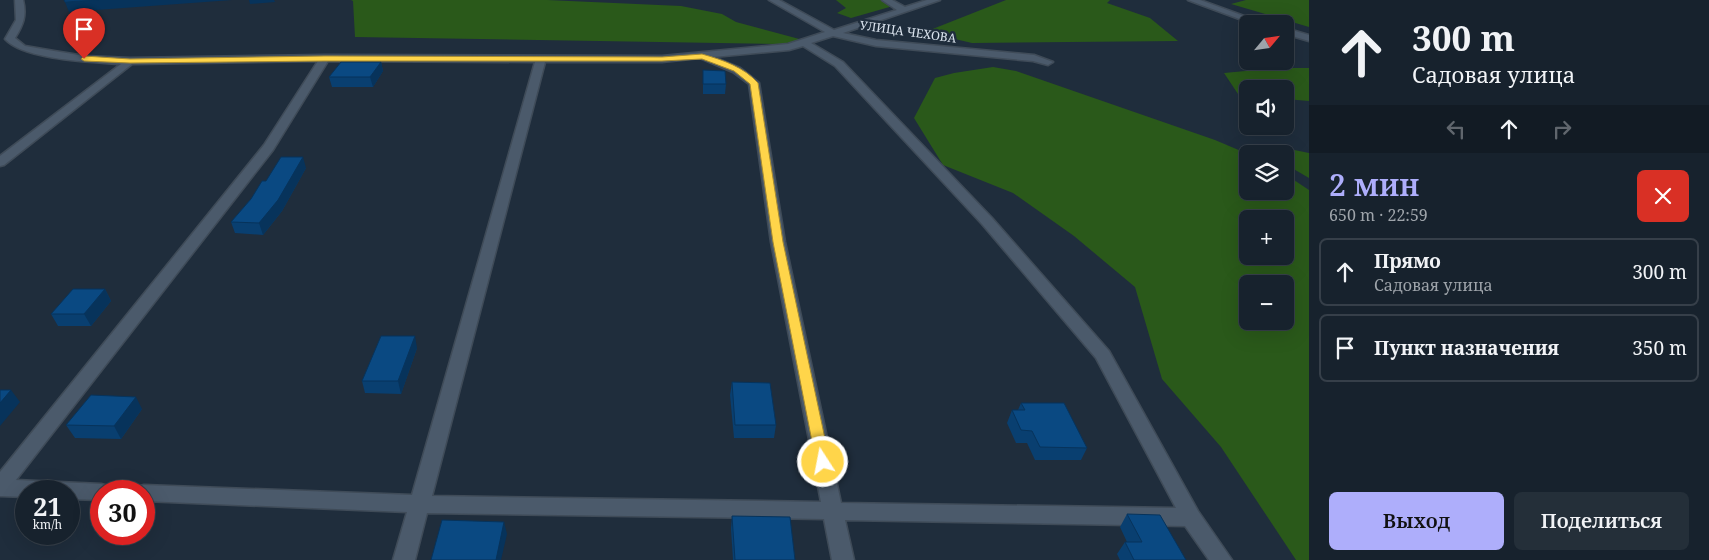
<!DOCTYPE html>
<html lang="ru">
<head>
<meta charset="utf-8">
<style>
  body { margin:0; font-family:"Noto Serif",serif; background:#242f39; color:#f1f3f6; height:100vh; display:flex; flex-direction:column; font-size:19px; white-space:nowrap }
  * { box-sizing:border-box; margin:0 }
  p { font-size:16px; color:#9ea4aa }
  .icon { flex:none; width:28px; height:28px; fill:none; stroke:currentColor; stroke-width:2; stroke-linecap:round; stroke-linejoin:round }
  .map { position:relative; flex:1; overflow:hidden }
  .sheet { display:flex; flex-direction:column; background:#17222d; width:400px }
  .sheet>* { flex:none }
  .banner { background:#17222d; color:#f1f3f6; overflow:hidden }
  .needle { width:32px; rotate:61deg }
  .tools { position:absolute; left:1239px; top:15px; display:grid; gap:10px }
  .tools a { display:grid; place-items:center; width:55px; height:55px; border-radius:8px; background:#17222d; box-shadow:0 5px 20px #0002,0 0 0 1px #363f49; font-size:25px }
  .speed { position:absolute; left:15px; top:480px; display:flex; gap:10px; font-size:25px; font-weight:700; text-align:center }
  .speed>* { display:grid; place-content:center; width:65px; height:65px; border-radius:50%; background:#17222d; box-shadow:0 5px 20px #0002,0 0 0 1px #363f49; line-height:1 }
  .speed small { font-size:12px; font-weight:400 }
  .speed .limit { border:8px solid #d22; background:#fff; color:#111 }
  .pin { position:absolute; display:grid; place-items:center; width:42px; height:42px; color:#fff; margin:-51px -21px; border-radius:50% 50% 50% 0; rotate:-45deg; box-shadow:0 0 5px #0007 }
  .pin .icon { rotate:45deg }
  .me { position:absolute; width:55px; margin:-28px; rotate:349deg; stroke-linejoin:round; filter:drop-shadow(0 0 4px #0008) }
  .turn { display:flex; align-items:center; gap:18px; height:105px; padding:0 20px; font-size:22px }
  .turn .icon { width:65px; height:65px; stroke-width:2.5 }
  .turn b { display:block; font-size:35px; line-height:42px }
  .lanes { display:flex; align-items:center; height:48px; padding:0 20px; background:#0003; justify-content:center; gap:25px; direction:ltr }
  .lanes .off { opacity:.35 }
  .round { display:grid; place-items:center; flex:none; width:52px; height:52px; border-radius:8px; background:#242f39 }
  .summary { display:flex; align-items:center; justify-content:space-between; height:85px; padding:0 20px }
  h1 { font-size:30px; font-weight:600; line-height:38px; color:#aeaefb }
  .cta { display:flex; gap:10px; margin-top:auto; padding:10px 20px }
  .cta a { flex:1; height:58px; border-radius:8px; background:#aeaefb; color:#111; font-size:20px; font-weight:600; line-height:58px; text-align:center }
  .cta a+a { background:#242f39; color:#f1f3f6 }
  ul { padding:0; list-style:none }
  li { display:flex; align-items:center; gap:15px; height:68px; margin:0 10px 8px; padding:0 10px; border:2px solid #363f49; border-radius:8px }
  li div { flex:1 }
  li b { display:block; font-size:19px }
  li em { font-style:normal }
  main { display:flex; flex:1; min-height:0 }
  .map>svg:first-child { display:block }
  .green { fill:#2a591a; fill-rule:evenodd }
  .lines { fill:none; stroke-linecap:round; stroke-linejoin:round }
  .street-casing { stroke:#3f4b58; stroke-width:3 }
  .street { fill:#4b5a6b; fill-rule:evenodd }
  .wall { fill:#093f70 }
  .shaded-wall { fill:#07335b }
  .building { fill:#0a4982; stroke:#07335b }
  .route { fill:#ffd54a; stroke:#a68a30 }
  .labels { text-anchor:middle; stroke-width:5; stroke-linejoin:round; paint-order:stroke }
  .far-street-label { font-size:12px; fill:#dbe4ee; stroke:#1f2d3c }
</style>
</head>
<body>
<main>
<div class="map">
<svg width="1309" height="560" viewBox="0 0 1309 560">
  <rect width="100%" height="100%" fill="#1f2d3c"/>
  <!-- green -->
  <g class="green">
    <polygon points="351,0 547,0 681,6 722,14 736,22 803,40 781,44 355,37 353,1"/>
    <polygon points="836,0 882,0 893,6 851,18 837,13 846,8"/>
    <polygon points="1006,0 1110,0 1107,3 1150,18 1178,41 972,43 925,32"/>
    <polygon points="1246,0 1309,0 1309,27 1231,4"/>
    <path d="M993,67L1016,71L1215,140L1248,154V191H1285V174L1309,190V560H1296L1221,447L1162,379L1135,287L1074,236L1013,193L943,165L914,118L935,78L954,73ZM1248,219H1285V256H1248ZM1248,284H1285V321H1248Z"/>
    <polygon points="1278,68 1309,68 1309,101 1285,99 1285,89 1248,89 1247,97 1240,97 1224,73"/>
    <polygon points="1265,144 1309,153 1309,178 1285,164 1285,154 1269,154"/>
  </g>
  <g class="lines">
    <defs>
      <g id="street">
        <path d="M15,0H23C27,16 23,25 15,38L25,46L54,51L85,56L130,58L325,55L662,56L788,44L825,32L769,0H779L834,30L897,10L882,0H892L905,7L927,0H940L843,33L876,40L1034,55L1053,62L1048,65L1033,61L876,46L833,36L811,43L843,62L992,218L1109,351L1198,511L1232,560H1209L1185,526L845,520L854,560H832L824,519L427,513L415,560H393L407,512L144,501V491H135L137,487L144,485L412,495L535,62L328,61L273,150L16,480L101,484L108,486L111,491H101V500L69,499V491H26V497L0,496V472L264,145L318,61L132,64L4,165L0,166V156L121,64C92,62 24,60 5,39L16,20ZM803,46L835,66L982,224L1096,358L1176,508L841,503L785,242L759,83L740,68L713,57L789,50ZM700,58L733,72L749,84L771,242L821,502L432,496L545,62H662Z"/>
        <polygon points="1188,0 1200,0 1266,24 1253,24"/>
        <polygon points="1285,28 1309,35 1309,41 1285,34"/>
      </g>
    </defs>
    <!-- street casing -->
    <use href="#street" class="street-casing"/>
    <!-- street -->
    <use href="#street" class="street"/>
  </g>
  <!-- wall -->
  <g class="wall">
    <polygon points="381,62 383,71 373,87 332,87 329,77"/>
    <polygon points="703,70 726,84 725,94 703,94"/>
    <polygon points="306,168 282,211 263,235 235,233 231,222 266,181"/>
    <polygon points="105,289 111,301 91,326 58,326 51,314"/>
    <polygon points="417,348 401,394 365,393 362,381"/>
    <polygon points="732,382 776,425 774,438 734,438 730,395"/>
    <polygon points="1021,403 1087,448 1081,460 1035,460 1027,443 1016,443 1007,423 1012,410 1018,410"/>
    <polygon points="142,409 121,439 75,438 66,425"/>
    <polygon points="1127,514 1186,560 1120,560 1117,554 1125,542 1127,542 1120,527"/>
    <polygon points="732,516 795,560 733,560 731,529"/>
  </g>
  <!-- shaded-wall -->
  <g class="shaded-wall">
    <polygon points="99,0 232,0 69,12 65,2"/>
    <polygon points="249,0 274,0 275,2 250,4"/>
    <polygon points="381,62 383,71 373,87 370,77"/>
    <polygon points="303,157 306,168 282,211 263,235 259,223"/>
    <polygon points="105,289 111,301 91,326 84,314"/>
    <polygon points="415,336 417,348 401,394 398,381"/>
    <polygon points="11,390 20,402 0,426 0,403"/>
    <polygon points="136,397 142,409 121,439 114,426"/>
    <polygon points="504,522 507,534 501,560 496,560"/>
  </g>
  <!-- building -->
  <g class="building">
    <polygon points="64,0 99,0 65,2"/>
    <polygon points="341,62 381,62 370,77 329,77"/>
    <polygon points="703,70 725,71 726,84 703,84"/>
    <polygon points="281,157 303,157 278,200 259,223 231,222 251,199 262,181 266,181"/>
    <polygon points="73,289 105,289 84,314 51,314"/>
    <polygon points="381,336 415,336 398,381 362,381"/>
    <polygon points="732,382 770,383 776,425 735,425"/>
    <polygon points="0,390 11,390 0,403"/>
    <polygon points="91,395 136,397 114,426 66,425"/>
    <polygon points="1021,403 1064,403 1087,448 1040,447 1032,431 1021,430 1012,410 1025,410"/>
    <polygon points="1127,514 1160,515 1186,560 1134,560 1125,542 1142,542"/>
    <polygon points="732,516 790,517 795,560 735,560"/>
    <polygon points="442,520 504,522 496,560 431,560"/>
  </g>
  <!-- route -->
  <path class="route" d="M702,54C723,60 744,67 758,83L783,242L830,462L828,466L823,468L818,466L816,462L773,242L750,84L734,71L702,59L662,61H325L130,63L84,61L81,59L84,56L130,59L325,56L662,57Z"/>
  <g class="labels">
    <!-- far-street labels -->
    <g class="far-street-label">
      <text transform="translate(908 32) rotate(8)" y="4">УЛИЦА ЧЕХОВА</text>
    </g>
  </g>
</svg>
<div class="tools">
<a><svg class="needle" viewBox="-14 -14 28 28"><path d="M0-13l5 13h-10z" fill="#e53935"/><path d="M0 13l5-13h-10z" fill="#9ea4aa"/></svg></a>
<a><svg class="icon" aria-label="sound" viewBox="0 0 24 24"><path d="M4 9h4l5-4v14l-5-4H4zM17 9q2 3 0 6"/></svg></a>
<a><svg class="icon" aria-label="layers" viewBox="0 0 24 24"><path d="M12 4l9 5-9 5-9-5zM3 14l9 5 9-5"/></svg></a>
<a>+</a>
<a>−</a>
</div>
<div class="speed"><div>21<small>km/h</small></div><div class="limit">30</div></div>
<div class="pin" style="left:84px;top:59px;background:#d93025"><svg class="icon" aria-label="arrive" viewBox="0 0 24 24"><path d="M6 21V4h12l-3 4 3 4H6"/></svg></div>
<svg class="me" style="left:823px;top:462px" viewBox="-20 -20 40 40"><circle r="17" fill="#ffd54a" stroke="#fff" stroke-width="3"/><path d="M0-11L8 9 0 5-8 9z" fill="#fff"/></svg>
</div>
<section class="sheet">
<div class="banner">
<div class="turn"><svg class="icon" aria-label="ahead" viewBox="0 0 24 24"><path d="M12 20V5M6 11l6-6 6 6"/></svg><div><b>300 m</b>Садовая улица</div></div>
<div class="lanes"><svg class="icon off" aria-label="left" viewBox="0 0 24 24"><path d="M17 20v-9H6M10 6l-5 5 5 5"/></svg><svg class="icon" aria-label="ahead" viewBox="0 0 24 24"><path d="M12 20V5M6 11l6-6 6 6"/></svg><svg class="icon off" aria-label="right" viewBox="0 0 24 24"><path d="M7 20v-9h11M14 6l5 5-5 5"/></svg></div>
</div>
<div class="summary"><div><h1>2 мин</h1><p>650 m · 22:59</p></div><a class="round" style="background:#d93025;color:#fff"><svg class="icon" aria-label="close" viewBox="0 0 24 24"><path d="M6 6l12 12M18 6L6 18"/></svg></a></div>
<ul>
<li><svg class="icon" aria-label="ahead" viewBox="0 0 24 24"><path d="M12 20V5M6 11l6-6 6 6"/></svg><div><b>Прямо</b><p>Садовая улица</p></div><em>300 m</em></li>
<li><svg class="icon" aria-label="arrive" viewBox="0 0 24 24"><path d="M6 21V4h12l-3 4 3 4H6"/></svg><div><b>Пункт назначения</b></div><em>350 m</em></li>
</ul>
<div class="cta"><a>Выход</a><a>Поделиться</a></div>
</section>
</main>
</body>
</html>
